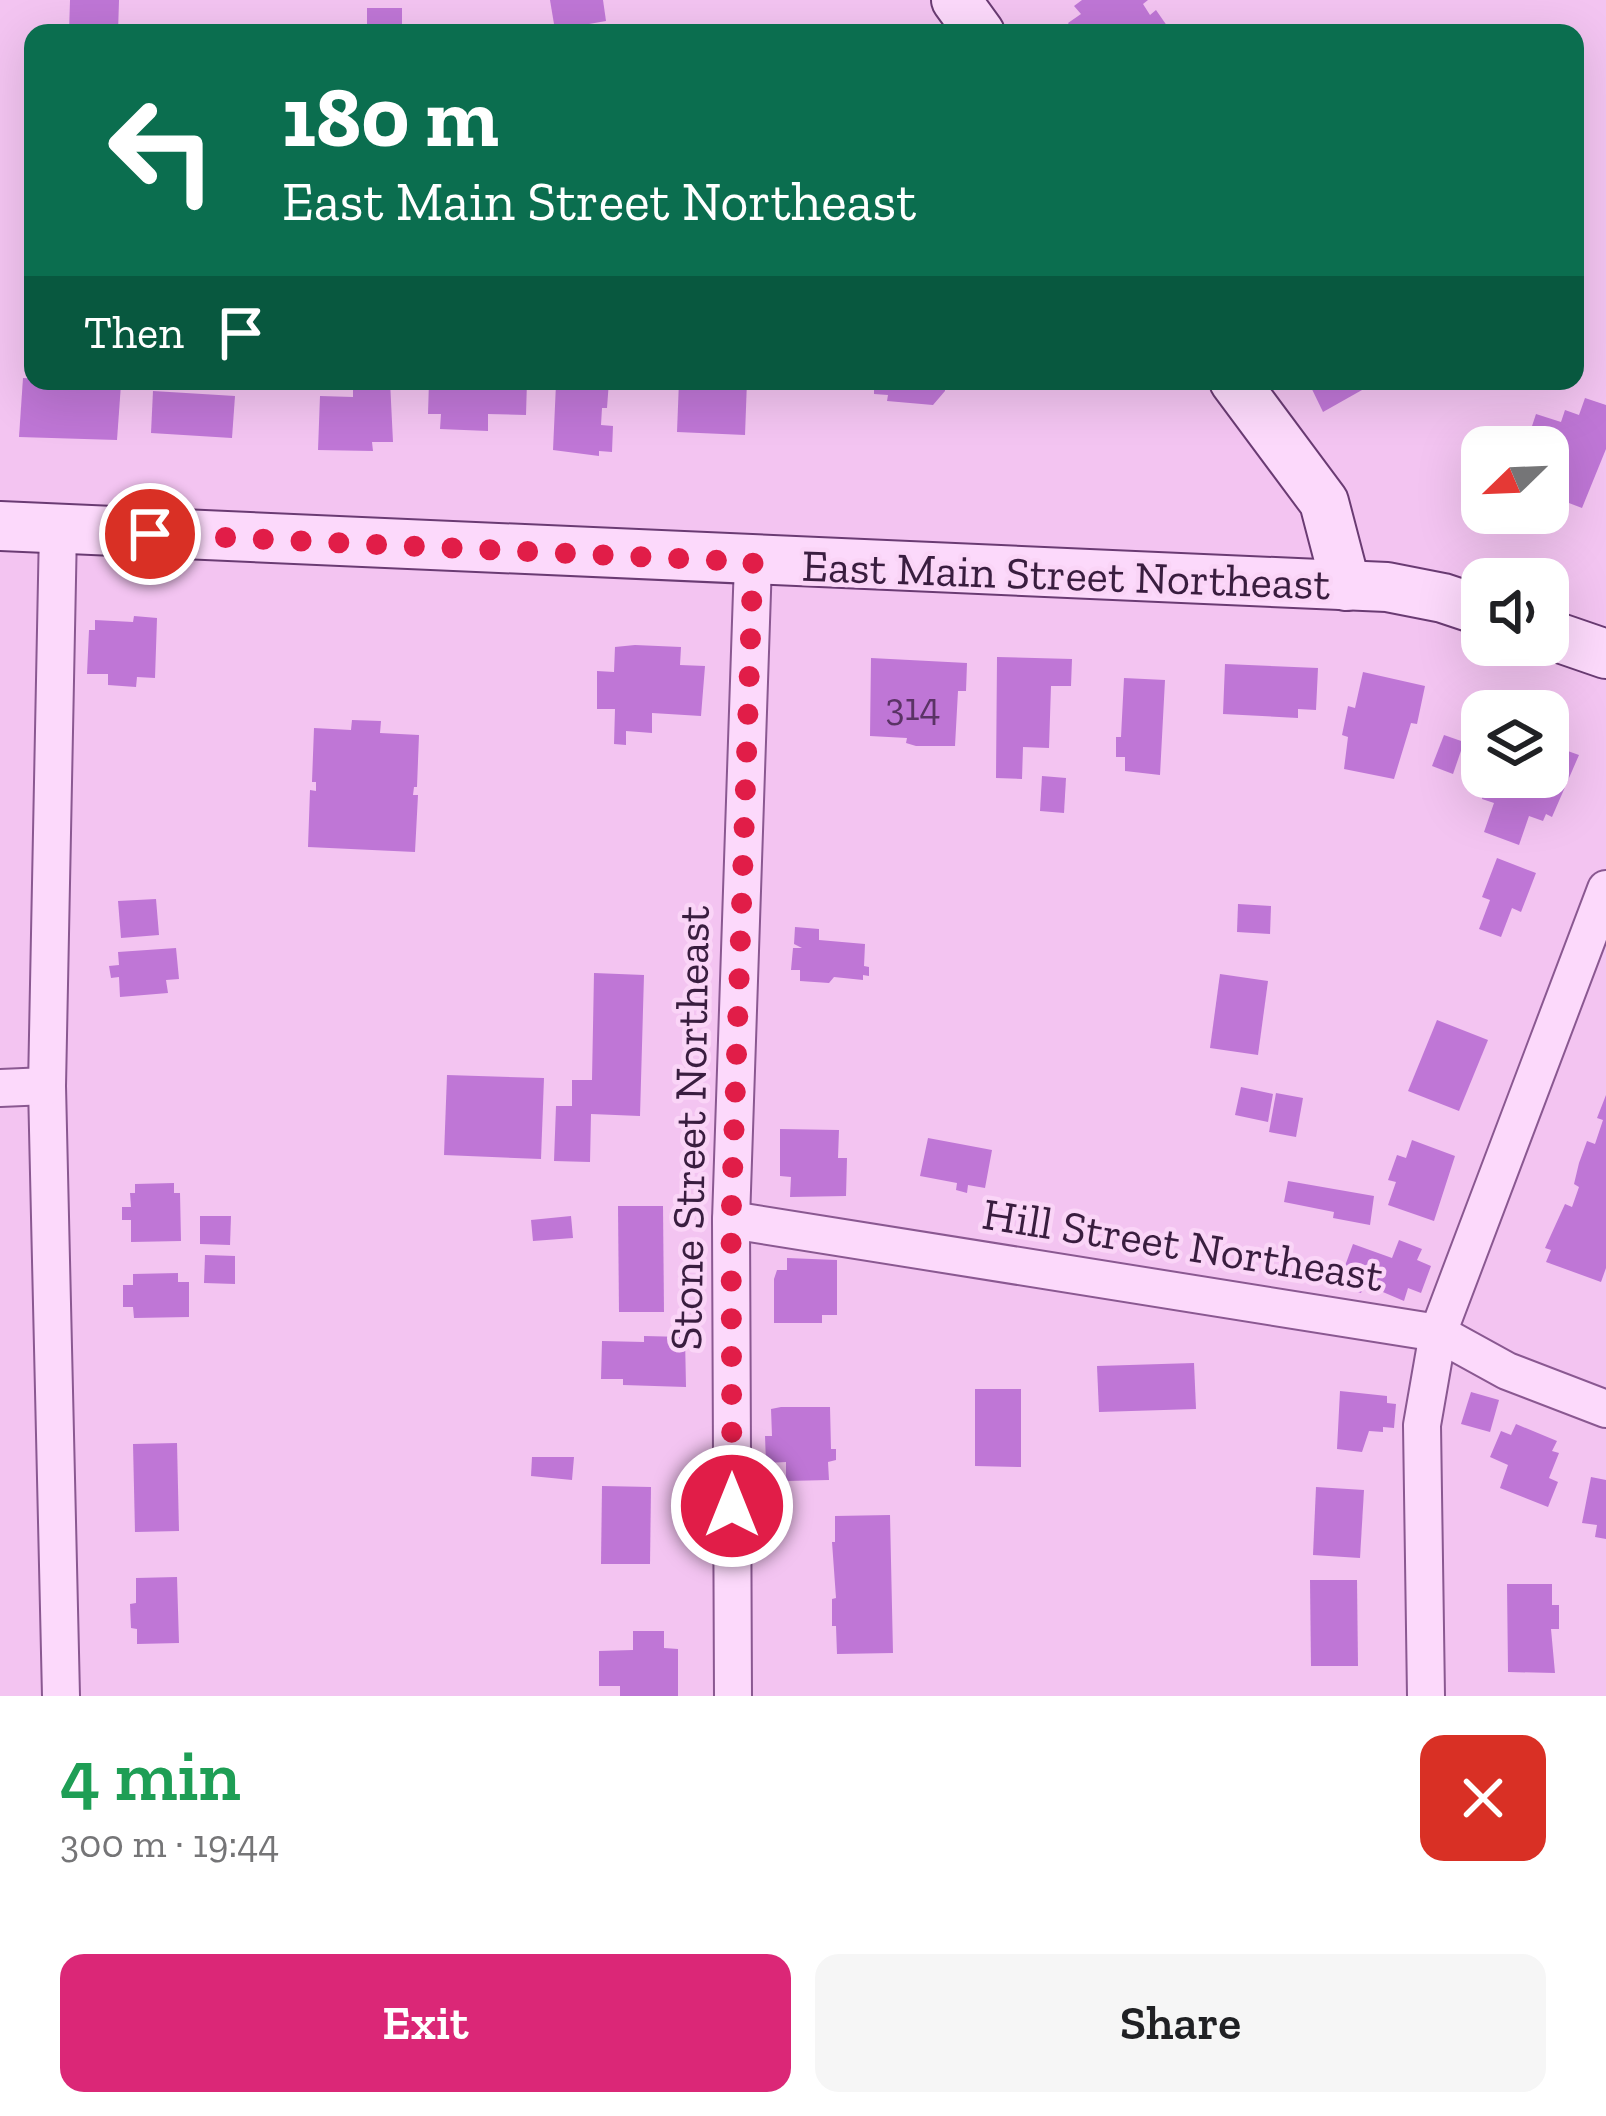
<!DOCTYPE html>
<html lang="en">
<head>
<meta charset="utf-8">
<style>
  body { margin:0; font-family:"Zilla Slab",serif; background:#f6f6f6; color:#202124; height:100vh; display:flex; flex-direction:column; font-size:45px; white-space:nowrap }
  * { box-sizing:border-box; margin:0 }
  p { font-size:39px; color:#757577 }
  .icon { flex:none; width:66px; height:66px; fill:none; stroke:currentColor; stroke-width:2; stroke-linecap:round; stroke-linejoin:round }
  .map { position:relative; height:1696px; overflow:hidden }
  .sheet { display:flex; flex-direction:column; background:#fff; flex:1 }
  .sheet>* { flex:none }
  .hud { position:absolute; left:24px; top:24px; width:1560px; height:366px; border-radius:24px; box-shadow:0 12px 48px #0002; background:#0b6e4f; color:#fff; overflow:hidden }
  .needle { width:78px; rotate:247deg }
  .controls { position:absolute; left:1461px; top:426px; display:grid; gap:24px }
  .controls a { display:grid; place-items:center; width:108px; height:108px; border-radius:24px; background:#fff; box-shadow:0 12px 48px #0002; font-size:60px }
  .pin { position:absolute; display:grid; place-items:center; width:102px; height:102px; color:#fff; margin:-51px; border:6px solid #fff; border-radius:50%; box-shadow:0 3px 12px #0007 }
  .me { position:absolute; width:132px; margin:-66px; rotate:0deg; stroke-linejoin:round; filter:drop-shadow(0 0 9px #0008) }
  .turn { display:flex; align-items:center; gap:42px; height:252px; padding:0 60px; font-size:54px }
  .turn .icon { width:156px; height:156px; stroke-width:2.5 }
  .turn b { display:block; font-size:84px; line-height:102px }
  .then { display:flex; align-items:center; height:114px; padding:0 60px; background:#0003; gap:24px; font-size:45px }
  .round { display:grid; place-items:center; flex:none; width:126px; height:126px; border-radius:24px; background:#f6f6f6 }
  .overview { display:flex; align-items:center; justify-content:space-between; height:204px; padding:0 60px }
  h1 { font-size:72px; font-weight:600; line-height:90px; color:#1e9e55 }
  .cta { display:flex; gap:24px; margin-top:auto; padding:24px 60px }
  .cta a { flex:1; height:138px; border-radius:24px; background:#db2777; color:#fff; font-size:48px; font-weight:600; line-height:138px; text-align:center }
  .cta a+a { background:#f6f6f6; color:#202124 }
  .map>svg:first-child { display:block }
  .building { fill:#bf76d6 }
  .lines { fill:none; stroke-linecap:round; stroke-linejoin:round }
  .street-casing { stroke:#8a5891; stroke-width:40 }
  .secondary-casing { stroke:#6a3b73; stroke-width:52 }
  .street { stroke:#fcd9fb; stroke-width:36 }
  .secondary { stroke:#fcd9fb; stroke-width:48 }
  .route { stroke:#e11d48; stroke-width:21; stroke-dasharray:0 37.8 }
  .labels { text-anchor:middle; stroke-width:9; stroke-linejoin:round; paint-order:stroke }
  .number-label { font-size:39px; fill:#5a3365 }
  .street-label { font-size:45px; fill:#391d3f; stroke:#fad5f7 }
</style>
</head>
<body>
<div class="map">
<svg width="1606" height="1696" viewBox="0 0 1606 1696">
  <rect width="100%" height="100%" fill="#f3c4f1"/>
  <!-- building -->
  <g class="building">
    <polygon points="70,0 119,0 118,33 69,33"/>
    <polygon points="550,0 603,0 606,21 555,30"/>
    <polygon points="1082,0 1148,0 1143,4 1150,15 1156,10 1172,33 1075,33 1068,23 1081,14 1074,6"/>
    <rect x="367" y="8" width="35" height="25"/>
    <polygon points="23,378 121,384 117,440 19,437"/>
    <polygon points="353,381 390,381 393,442 372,442 373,451 318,450 320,396 353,397"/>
    <polygon points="429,381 527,381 526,415 488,414 488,431 440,429 441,414 428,414"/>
    <polygon points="574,381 609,381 607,408 602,408 601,425 613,426 612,452 599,451 599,456 553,450 556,384 573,385"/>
    <polygon points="679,381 747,381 745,435 677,432"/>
    <polygon points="874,381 945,381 945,391 933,405 887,401 888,395 874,394"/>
    <polygon points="1308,381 1378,381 1323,412"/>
    <polygon points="153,391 235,396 232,438 151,433"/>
    <polygon points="1585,398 1606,405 1606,449 1582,508 1548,495 1548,447 1525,447 1536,414 1561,422 1565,410 1579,415"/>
    <polygon points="134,616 157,618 155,678 137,677 136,687 108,685 108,674 87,674 89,630 95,630 95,620 133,622"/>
    <polygon points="635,645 681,647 680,665 705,666 701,716 652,713 652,733 626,731 626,745 614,744 615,709 597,709 597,671 614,672 615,647"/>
    <polygon points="997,657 1072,659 1071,686 1051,686 1049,748 1023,747 1022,779 996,778"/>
    <polygon points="871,658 967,663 966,691 958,691 955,746 916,746 906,743 907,738 870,736"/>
    <polygon points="1225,664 1318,668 1316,710 1298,709 1298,718 1223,714"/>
    <polygon points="1363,672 1425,686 1417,724 1411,723 1394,779 1344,769 1348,737 1342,735 1348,706 1355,708"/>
    <polygon points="1124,678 1165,680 1160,775 1125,771 1125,757 1116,757 1116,737 1121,737"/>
    <polygon points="352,720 381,721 380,733 419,735 417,787 414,787 413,795 418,795 415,852 308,847 310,790 316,791 316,782 312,782 314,728 351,730"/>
    <polygon points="1444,735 1464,742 1453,774 1432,766"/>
    <polygon points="1548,744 1579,755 1552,817 1546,814 1543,821 1529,816 1519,845 1484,832 1494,803 1482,799 1484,777 1548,777"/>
    <polygon points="1042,776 1066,778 1064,813 1040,811"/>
    <polygon points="1497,858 1536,873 1521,912 1512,908 1501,937 1479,929 1490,900 1482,897"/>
    <polygon points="156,899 159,935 121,938 118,901"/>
    <polygon points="1238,904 1271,906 1270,934 1237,932"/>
    <polygon points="795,927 819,929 819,940 865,944 864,966 869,967 869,976 863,975 863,980 834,977 829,983 800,981 800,970 791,970 793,948 802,948 794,944"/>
    <polygon points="176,948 179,979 166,980 168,993 120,997 119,977 111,978 109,966 119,965 118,952"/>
    <polygon points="594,973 644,975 640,1116 591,1114 590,1162 554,1161 556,1106 572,1106 572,1080 592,1080"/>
    <polygon points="1220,974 1268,981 1258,1055 1210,1048"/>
    <polygon points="1437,1020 1488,1040 1459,1111 1408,1091"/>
    <polygon points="447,1075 544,1078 541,1159 444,1155"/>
    <polygon points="1241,1087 1273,1094 1268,1122 1235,1115"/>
    <polygon points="1276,1093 1303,1098 1296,1137 1269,1132"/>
    <polygon points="1606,1095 1606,1268 1601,1282 1546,1262 1551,1250 1545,1248 1565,1204 1572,1207 1579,1187 1574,1184 1579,1163 1587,1141 1595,1144 1603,1120 1597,1118"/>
    <polygon points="780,1129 839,1130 838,1158 847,1158 846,1196 790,1197 791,1177 780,1176"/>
    <polygon points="928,1138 992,1150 985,1188 968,1185 967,1193 956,1190 957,1183 920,1176"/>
    <polygon points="1412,1140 1455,1156 1434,1221 1388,1205 1396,1182 1388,1180 1397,1155 1406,1158"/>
    <polygon points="1288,1181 1374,1196 1370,1225 1333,1218 1334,1212 1284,1202"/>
    <polygon points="174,1183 174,1193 180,1193 181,1241 131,1242 131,1220 122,1220 122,1207 131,1207 130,1193 135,1193 135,1184"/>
    <polygon points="618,1206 663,1206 664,1312 619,1312"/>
    <polygon points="200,1216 231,1216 230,1245 200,1244"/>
    <polygon points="571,1216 573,1238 533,1241 531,1220"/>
    <polygon points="1399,1240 1422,1249 1417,1260 1431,1266 1421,1293 1408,1288 1404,1301 1364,1284 1361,1293 1338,1285 1353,1244 1392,1258"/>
    <polygon points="205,1255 235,1256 235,1284 204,1283"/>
    <polygon points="787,1258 837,1260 837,1315 822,1315 822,1323 774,1323 774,1279 777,1270 787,1270"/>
    <polygon points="178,1273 178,1282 189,1282 189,1317 134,1318 133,1307 123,1307 123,1285 133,1285 133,1274"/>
    <polygon points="644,1336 685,1337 686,1387 623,1385 623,1379 601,1379 602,1341 644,1342"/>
    <polygon points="1194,1363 1196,1409 1099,1412 1097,1366"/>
    <polygon points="975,1389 1021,1389 1021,1467 975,1466"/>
    <polygon points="1340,1391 1387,1396 1387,1403 1396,1404 1394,1428 1383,1427 1383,1432 1369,1431 1362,1452 1337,1449"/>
    <polygon points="1471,1392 1499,1400 1490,1432 1461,1424"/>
    <polygon points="781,1407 830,1407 831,1449 836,1449 836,1460 828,1462 829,1480 786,1481 786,1462 766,1463 765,1436 772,1436 771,1409"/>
    <polygon points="1516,1424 1557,1441 1552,1451 1559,1453 1549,1478 1558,1482 1548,1507 1500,1488 1508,1465 1490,1457 1501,1431 1511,1435"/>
    <polygon points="177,1443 179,1531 135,1532 133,1444"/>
    <polygon points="532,1457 574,1457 572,1480 531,1476"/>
    <polygon points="1591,1477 1606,1480 1606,1539 1595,1537 1597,1525 1582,1523"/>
    <polygon points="602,1486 651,1487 650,1564 601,1564"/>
    <polygon points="1316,1487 1364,1490 1360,1558 1313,1555"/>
    <polygon points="890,1515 893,1653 837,1654 836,1626 832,1626 832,1599 836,1598 832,1542 835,1542 835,1516"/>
    <polygon points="177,1577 179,1643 137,1644 137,1629 131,1628 130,1604 136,1603 136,1578"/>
    <polygon points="1310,1580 1357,1580 1358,1666 1311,1666"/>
    <polygon points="1507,1584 1552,1584 1552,1605 1559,1605 1559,1629 1551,1629 1555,1673 1508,1672"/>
    <polygon points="633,1631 664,1631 664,1648 678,1649 678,1696 620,1696 620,1686 599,1686 599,1651 633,1650"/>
  </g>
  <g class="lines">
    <defs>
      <g id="street">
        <polyline points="58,529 47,1086 61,1696"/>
        <polyline points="0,1088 47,1086"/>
        <polyline points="731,1220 1438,1333 1507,1371 1606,1409"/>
        <polyline points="733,1696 731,1220 753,562"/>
        <polyline points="1426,1696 1422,1425 1438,1333 1606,889"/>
      </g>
      <g id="secondary">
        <polyline points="956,0 980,33"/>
        <polyline points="1234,381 1324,502 1346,586"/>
        <polyline points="0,526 1387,587 1443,598 1482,611"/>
        <polyline points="1548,634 1606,654"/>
      </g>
    </defs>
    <!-- street casing -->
    <use href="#street" class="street-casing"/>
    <!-- secondary casing -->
    <use href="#secondary" class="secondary-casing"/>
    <!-- street -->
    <use href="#street" class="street"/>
    <!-- secondary -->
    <use href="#secondary" class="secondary"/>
  </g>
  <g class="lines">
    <!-- route -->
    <polyline class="route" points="150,534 753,562 731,1220 732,1506"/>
  </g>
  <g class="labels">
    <!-- number labels -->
    <g class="number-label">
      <text x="913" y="720">314</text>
    </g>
    <!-- street labels -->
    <g class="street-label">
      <text transform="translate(1066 574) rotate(2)" y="16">East Main Street Northeast</text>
      <text transform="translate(689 1128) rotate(-89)" y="16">Stone Street Northeast</text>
      <text transform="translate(1183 1244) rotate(9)" y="16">Hill Street Northeast</text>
    </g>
  </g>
</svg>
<div class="controls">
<a><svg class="needle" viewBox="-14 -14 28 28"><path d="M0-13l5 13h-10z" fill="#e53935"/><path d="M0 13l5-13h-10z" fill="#757577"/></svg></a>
<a><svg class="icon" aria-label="sound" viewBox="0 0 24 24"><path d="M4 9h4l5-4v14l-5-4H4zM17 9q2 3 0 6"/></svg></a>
<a><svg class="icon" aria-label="layers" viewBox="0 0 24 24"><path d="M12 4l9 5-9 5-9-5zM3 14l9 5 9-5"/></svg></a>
</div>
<div class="pin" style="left:150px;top:534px;background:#d93025"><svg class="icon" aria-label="arrive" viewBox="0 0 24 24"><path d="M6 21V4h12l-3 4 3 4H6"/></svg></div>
<svg class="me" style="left:732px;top:1506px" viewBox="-20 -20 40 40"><circle r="17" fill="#e11d48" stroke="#fff" stroke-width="3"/><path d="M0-11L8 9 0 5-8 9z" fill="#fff"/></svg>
<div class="hud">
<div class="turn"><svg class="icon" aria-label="left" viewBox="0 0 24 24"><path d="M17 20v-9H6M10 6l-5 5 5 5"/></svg><div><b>180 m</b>East Main Street Northeast</div></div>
<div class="then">Then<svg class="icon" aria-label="arrive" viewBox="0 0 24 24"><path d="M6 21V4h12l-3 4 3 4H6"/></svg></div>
</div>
</div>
<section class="sheet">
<div class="overview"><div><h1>4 min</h1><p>300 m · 19:44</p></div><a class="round" style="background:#d93025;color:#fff"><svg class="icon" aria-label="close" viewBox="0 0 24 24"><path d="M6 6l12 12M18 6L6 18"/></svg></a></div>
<div class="cta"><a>Exit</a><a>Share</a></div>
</section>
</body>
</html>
